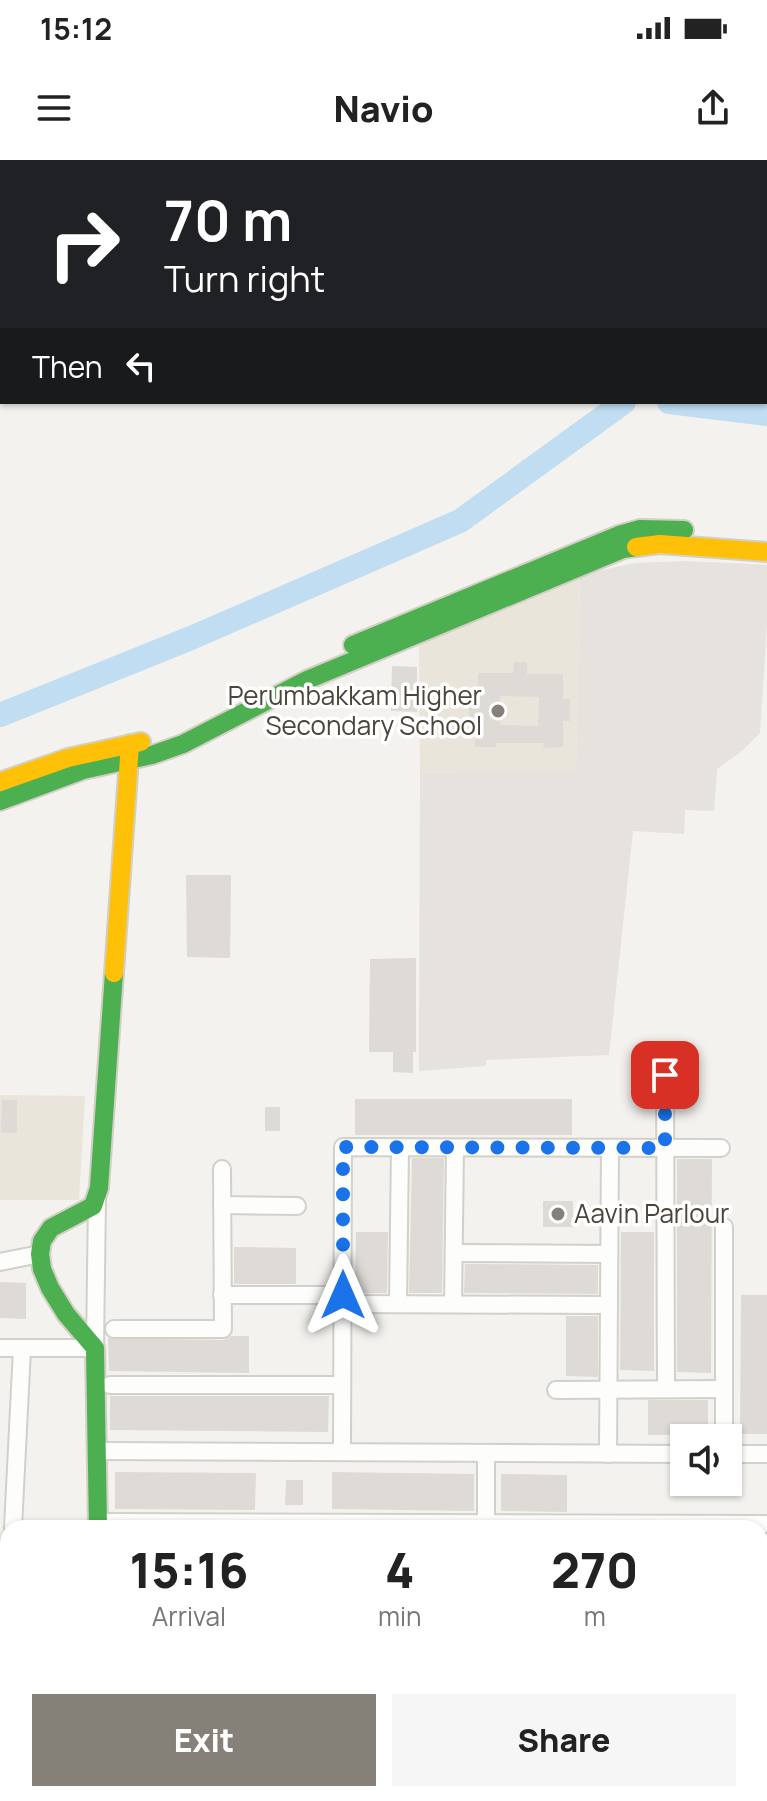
<!DOCTYPE html>
<html lang="en">
<head>
<meta charset="utf-8">
<style>
  body { margin:0; font-family:Manrope,sans-serif; background:#f6f6f6; color:#222; height:100vh; display:flex; flex-direction:column; font-size:30px; white-space:nowrap }
  * { box-sizing:border-box; margin:0 }
  p { font-size:26px; color:#767676 }
  .icon { flex:none; width:44px; height:44px; fill:none; stroke:currentColor; stroke-width:2; stroke-linecap:round; stroke-linejoin:round }
  .map { position:relative; flex:1; overflow:hidden }
  .side { position:absolute; left:0px; top:1360px; width:768px; height:282px; display:flex; flex-direction:column; background:#fff; border-radius:24px 24px 0 0; box-shadow:0 2px 6px #0004 }
  .side>* { flex:none }
  .banner { position:absolute; left:0px; top:0px; width:768px; height:244px; box-shadow:0 2px 6px #0004; background:#202124; color:#fff; overflow:hidden }
  .fabs { position:absolute; left:670px; top:1264px; display:grid; gap:16px }
  .fabs a { display:grid; place-items:center; width:72px; height:72px; border-radius:0px; background:#fff; box-shadow:0 2px 6px #0004; font-size:40px }
  .pin { position:absolute; display:grid; place-items:center; width:68px; height:68px; color:#fff; margin:-34px; border-radius:16px; box-shadow:0 4px 12px #0006 }
  .me { position:absolute; width:88px; margin:-44px; rotate:0deg; stroke-linejoin:round; filter:drop-shadow(0 0 6px #0008) }
  .turn { display:flex; align-items:center; gap:28px; height:168px; padding:0 32px; font-size:36px }
  .turn .icon { width:104px; height:104px; stroke-width:2.5 }
  .turn b { display:block; font-size:56px; line-height:68px }
  .then { display:flex; align-items:center; height:76px; padding:0 32px; background:#0003; gap:16px; font-size:30px }
  .eta { display:flex; justify-content:space-evenly; align-items:center; height:136px; text-align:center }
  .eta b { font-size:48px; font-weight:800; line-height:56px }
  .button { display:flex; gap:16px; margin-top:auto; padding:16px 32px }
  .button a { flex:1; height:92px; border-radius:0px; background:#868178; color:#fff; font-size:32px; font-weight:800; line-height:92px; text-align:center }
  .button a+a { background:#f6f6f6; color:#222 }
  .status { display:flex; justify-content:space-between; align-items:center; height:56px; padding:0 40px; background:#fff; direction:ltr }
  .status svg { height:22px; fill:currentColor }
  header { display:flex; justify-content:space-between; align-items:center; height:104px; padding:0 32px; background:#fff; font-size:36px; font-weight:800 }
  .map>svg:first-child { display:block }
  .industrial { fill:#e6e2de }
  .education { fill:#eae5da }
  .lines { fill:none; stroke-linecap:round; stroke-linejoin:round }
  .river { stroke:#c0ddf1; stroke-width:24 }
  .building { fill:#dedbd6; fill-rule:evenodd }
  .street-casing { stroke:#d2d0cb; stroke-width:20 }
  .fast-casing { stroke:#d3cfc5; stroke-width:22 }
  .slow-casing { stroke:#d3cfc5; stroke-width:22 }
  .street { stroke:#fdfdfc; stroke-width:16 }
  .fast { stroke:#4caf50; stroke-width:18 }
  .slow { stroke:#ffc107; stroke-width:18 }
  .route { stroke:#1a73e8; stroke-width:14; stroke-dasharray:0 25.2 }
  .poi-dot { fill:#868178; stroke:#fff; stroke-width:3 }
  .labels { text-anchor:middle; stroke-width:7; stroke-linejoin:round; paint-order:stroke }
  .poi-label { font-size:26px; fill:#4b4439; stroke:#fff; text-anchor:end }
</style>
</head>
<body>
<div class="status"><b>15:12</b><svg viewBox="0 0 49 12"><path d="M0 12V9h3v3zM5 12V6h3v6zM10 12V3h3v9zM15 12V0h3v12zM26 1h20v11H26zM47 4h2v5h-2z"/></svg></div>
<header><svg class="icon" aria-label="menu" viewBox="0 0 24 24"><path d="M4 6h16M4 12h16M4 18h16"/></svg>Navio<svg class="icon" aria-label="share" viewBox="0 0 24 24"><path d="M12 15V3M7 8l5-5 5 5M5 13v7h14v-7"/></svg></header>
<div class="map">
<svg width="767" height="1641" viewBox="0 0 767 1641">
  <rect width="100%" height="100%" fill="#f4f2ee"/>
  <!-- industrial -->
  <polygon class="industrial" points="685,401 767,405 767,464 760,573 742,591 717,609 714,651 685,650 684,674 633,671 609,895 486,900 486,906 419,911 420,613 576,610 580,415 635,403"/>
  <!-- education -->
  <g class="education">
    <polygon points="580,415 576,611 420,613 419,484"/>
    <polygon points="0,935 85,936 79,1040 0,1040"/>
  </g>
  <g class="lines">
    <!-- river -->
    <g class="river">
      <polyline points="669,242 767,254"/>
      <polyline points="0,555 191,478 460,361 624,242"/>
    </g>
  </g>
  <!-- building -->
  <g class="building">
    <path d="M514,502H527V514H563V539H570V561H563V587L543,588L544,583H496V587H475L476,561H469V539H478V513H513ZM500,536L539,537L538,566L500,565Z"/>
    <polygon points="392,506 417,507 417,552 391,551"/>
    <polygon points="336,530 349,531 349,546 335,546"/>
    <polygon points="186,715 231,715 230,798 187,797"/>
    <polygon points="416,798 416,892 413,892 413,913 393,912 393,892 369,892 370,799"/>
    <rect x="355" y="939" width="217" height="36"/>
    <polygon points="2,940 17,940 17,973 1,973"/>
    <rect x="265" y="947" width="15" height="24"/>
    <polygon points="412,998 444,998 442,1133 409,1133"/>
    <polygon points="677,999 712,999 711,1213 677,1212"/>
    <rect x="543" y="1041" width="30" height="26"/>
    <polygon points="356,1072 388,1072 387,1133 355,1133"/>
    <polygon points="621,1072 654,1072 654,1211 620,1210"/>
    <polygon points="234,1087 296,1088 296,1124 234,1124"/>
    <polygon points="465,1104 598,1105 598,1134 464,1133"/>
    <polygon points="0,1122 26,1123 26,1159 0,1158"/>
    <polygon points="741,1135 767,1135 767,1274 740,1274"/>
    <polygon points="566,1156 598,1156 598,1217 566,1216"/>
    <polygon points="231,1176 249,1176 249,1213 109,1211 108,1178 223,1180"/>
    <polygon points="110,1236 329,1236 328,1272 110,1270"/>
    <rect x="648" y="1240" width="60" height="35"/>
    <polygon points="115,1312 256,1313 255,1350 115,1349"/>
    <polygon points="332,1312 474,1314 474,1351 332,1349"/>
    <polygon points="501,1314 567,1315 567,1352 501,1351"/>
    <polygon points="286,1320 303,1320 303,1345 285,1345"/>
  </g>
  <g class="lines">
    <defs>
      <g id="street">
        <polyline points="665,915 666,1229"/>
        <polyline points="222,1045 297,1046"/>
        <polyline points="724,1067 724,1278"/>
        <polyline points="454,1093 609,1094"/>
        <polyline points="0,1102 40,1094"/>
        <polyline points="222,1135 343,1135"/>
        <polyline points="343,1144 609,1145"/>
        <polyline points="398,1144 400,987"/>
        <polyline points="453,1144 455,988"/>
        <polyline points="114,1169 223,1169 222,1009"/>
        <polyline points="0,1188 95,1188 97,1039"/>
        <polyline points="110,1225 342,1225"/>
        <polyline points="556,1230 724,1229"/>
        <polyline points="98,1291 684,1294"/>
        <polyline points="342,1292 343,987 721,988"/>
        <polyline points="608,1294 610,988"/>
        <polyline points="728,1294 767,1294"/>
        <polyline points="98,1362 767,1364"/>
        <polyline points="13,1368 22,1189"/>
        <polyline points="486,1368 486,1293"/>
        <polyline points="0,1475 8,1476"/>
        <polyline points="760,1601 767,1601"/>
        <polyline points="98,1641 98,1634"/>
        <polyline points="486,1641 486,1634"/>
      </g>
      <g id="fast">
        <polyline points="353,485 619,375 640,369 684,370"/>
        <polyline points="0,641 83,610 152,595 183,584 307,520 623,389 636,387"/>
        <polyline points="98,1368 95,1188 66,1154 50,1128 42,1109 40,1094 42,1081 51,1068 93,1046 99,1028 114,813"/>
      </g>
      <g id="slow">
        <polyline points="636,387 660,384 767,392"/>
        <polyline points="0,622 68,598 141,582"/>
        <polyline points="114,813 130,584"/>
      </g>
    </defs>
    <!-- street casing -->
    <use href="#street" class="street-casing"/>
    <!-- fast casing -->
    <use href="#fast" class="fast-casing"/>
    <!-- slow casing -->
    <use href="#slow" class="slow-casing"/>
    <!-- street -->
    <use href="#street" class="street"/>
    <!-- fast -->
    <use href="#fast" class="fast"/>
    <!-- slow -->
    <use href="#slow" class="slow"/>
  </g>
  <g class="lines">
    <!-- route -->
    <polyline class="route" points="343,1135 343,987 665,988 665,915"/>
  </g>
  <!-- markers -->
  <g class="poi-dot">
    <circle cx="498" cy="551" r="8"/>
    <circle cx="558" cy="1054" r="8"/>
  </g>
  <g class="labels">
    <!-- poi labels -->
    <g class="poi-label">
      <text x="482" y="545">Perumbakkam Higher<tspan x="482" dy="30">Secondary School</tspan></text>
      <text x="574" y="1063" text-anchor="start">Aavin Parlour</text>
    </g>
  </g>
</svg>
<div class="fabs">
<a><svg class="icon" aria-label="sound" viewBox="0 0 24 24"><path d="M4 9h4l5-4v14l-5-4H4zM17 9q2 3 0 6"/></svg></a>
</div>
<div class="pin" style="left:665px;top:915px;background:#d93025"><svg class="icon" aria-label="arrive" viewBox="0 0 24 24"><path d="M6 21V4h12l-3 4 3 4H6"/></svg></div>
<svg class="me" style="left:343px;top:1135px" viewBox="-20 -20 40 40"><path d="M0-17L14 15 0 8-14 15z" fill="#1a73e8" stroke="#fff" stroke-width="4"/></svg>
<div class="banner">
<div class="turn"><svg class="icon" aria-label="right" viewBox="0 0 24 24"><path d="M7 20v-9h11M14 6l5 5-5 5"/></svg><div><b>70 m</b>Turn right</div></div>
<div class="then">Then<svg class="icon" aria-label="left" viewBox="0 0 24 24"><path d="M17 20v-9H6M10 6l-5 5 5 5"/></svg></div>
</div>
<section class="side">
<div class="eta">
<div><b>15:16</b><p>Arrival</p></div>
<div><b>4</b><p>min</p></div>
<div><b>270</b><p>m</p></div>
</div>
<div class="button"><a>Exit</a><a>Share</a></div>
</section>
</div>
</body>
</html>
